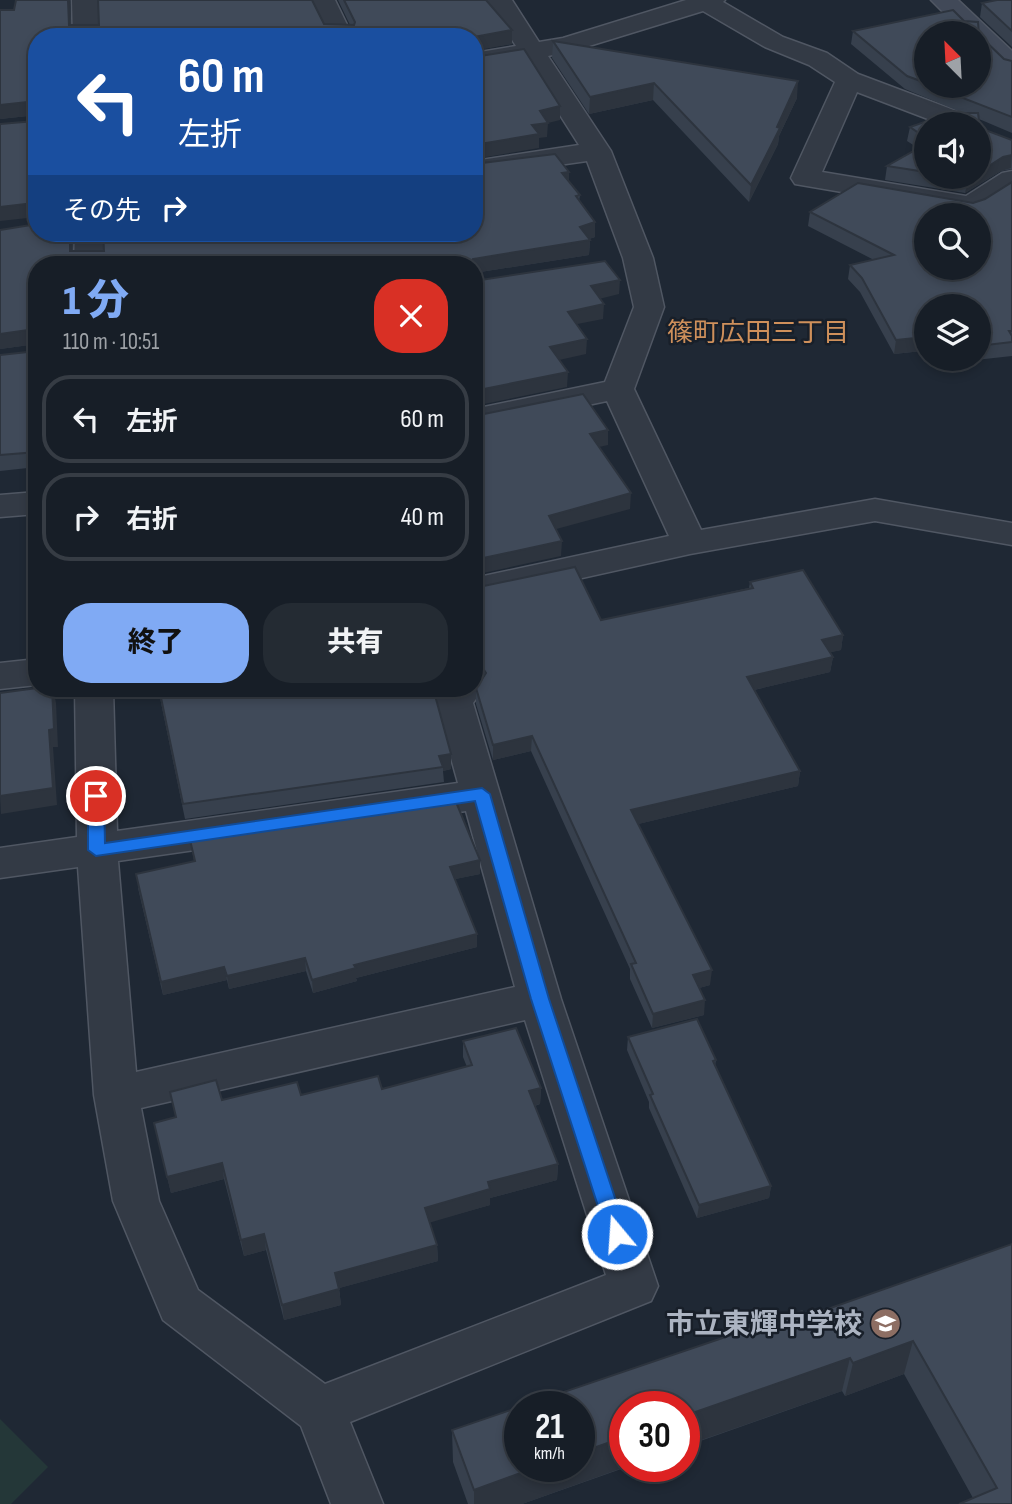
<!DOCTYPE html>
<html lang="ja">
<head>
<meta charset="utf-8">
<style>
  body { margin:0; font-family:"Sofia Sans Condensed","Noto Sans JP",sans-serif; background:#242b33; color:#f1f3f6; height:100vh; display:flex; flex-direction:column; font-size:26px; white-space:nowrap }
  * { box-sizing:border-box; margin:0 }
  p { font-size:23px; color:#9ea2a7 }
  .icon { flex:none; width:38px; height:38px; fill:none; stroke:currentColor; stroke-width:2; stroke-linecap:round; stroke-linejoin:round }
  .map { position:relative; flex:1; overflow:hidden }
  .panel { position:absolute; left:28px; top:256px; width:455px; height:441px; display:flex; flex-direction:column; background:#171e27; border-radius:28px; box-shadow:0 4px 10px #0003,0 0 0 2px #363c44 }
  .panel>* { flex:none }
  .hud { position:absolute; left:28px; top:28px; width:455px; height:214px; border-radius:28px; box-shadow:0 4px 10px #0003,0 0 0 2px #363c44; background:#1a4fa0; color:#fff; overflow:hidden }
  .needle { width:46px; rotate:336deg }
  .buttons { position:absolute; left:914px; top:21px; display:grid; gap:14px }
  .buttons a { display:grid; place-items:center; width:77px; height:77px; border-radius:50%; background:#171e27; box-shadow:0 4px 10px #0003,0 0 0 2px #363c44; font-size:35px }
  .speed { position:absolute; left:504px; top:1391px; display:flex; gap:14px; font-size:35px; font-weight:700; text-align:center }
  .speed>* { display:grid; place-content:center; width:91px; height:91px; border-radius:50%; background:#171e27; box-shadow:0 4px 10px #0003,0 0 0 2px #363c44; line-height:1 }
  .speed small { font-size:18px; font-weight:400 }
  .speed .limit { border:10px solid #d22; background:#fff; color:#111 }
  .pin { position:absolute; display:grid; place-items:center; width:60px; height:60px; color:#fff; margin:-30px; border:4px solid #fff; border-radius:50%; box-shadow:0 2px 7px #0007 }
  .me { position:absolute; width:77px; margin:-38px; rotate:342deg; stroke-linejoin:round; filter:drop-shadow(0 0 5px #0008) }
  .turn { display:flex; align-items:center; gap:24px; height:147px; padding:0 35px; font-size:32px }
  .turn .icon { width:91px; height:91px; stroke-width:2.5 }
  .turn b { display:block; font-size:49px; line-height:60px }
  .then { display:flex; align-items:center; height:66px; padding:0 35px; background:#0003; gap:14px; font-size:26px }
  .round { display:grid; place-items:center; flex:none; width:74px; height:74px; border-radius:28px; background:#242b33 }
  .headline { display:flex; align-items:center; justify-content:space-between; height:119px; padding:0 35px }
  h1 { font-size:42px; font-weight:800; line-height:52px; color:#80aaf4 }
  .cta { display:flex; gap:14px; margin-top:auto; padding:14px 35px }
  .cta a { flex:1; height:80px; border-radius:28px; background:#80aaf4; color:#111; font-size:28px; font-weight:800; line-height:80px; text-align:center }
  .cta a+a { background:#242b33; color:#f1f3f6 }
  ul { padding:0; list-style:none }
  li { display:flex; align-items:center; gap:21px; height:88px; margin:0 14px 10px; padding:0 21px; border:4px solid #363c44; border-radius:28px }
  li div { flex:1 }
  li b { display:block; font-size:26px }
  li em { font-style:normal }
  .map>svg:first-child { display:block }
  .green { fill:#243738 }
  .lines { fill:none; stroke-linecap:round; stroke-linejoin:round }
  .street-casing { stroke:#505763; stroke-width:3 }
  .secondary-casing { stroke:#505763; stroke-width:3 }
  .street { fill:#333a45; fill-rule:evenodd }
  .secondary { fill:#414958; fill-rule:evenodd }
  .wall { fill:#37404d; fill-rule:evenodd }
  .shaded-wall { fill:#2d343e }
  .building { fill:#404a59; stroke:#2d343e; stroke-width:2; fill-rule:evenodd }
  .route { fill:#1a73e8; stroke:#114b97; stroke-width:2 }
  .labels { text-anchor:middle; stroke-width:5; stroke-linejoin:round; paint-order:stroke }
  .neighbourhood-label { font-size:26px; fill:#cf905b; stroke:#181f29 }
  .near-poi-label { font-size:28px; font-weight:bold; fill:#acb4c2; stroke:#181f29; text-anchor:end }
</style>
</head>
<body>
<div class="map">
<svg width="1012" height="1504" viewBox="0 0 1012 1504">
  <rect width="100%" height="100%" fill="#1f2834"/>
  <!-- green -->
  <polygon class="green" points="0,1419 48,1467 11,1504 0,1504"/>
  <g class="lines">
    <defs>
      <g id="street">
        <polygon points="72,0 98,0 99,37 73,37"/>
        <polygon points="309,0 335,0 353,37 327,37"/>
        <polygon points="486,0 512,0 539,42 563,38 686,0 725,0 723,2 783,37 827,53 858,74 975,118 979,124 978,125 941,124 857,92 822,172 966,196 1002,173 1012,171 1012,191 981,211 971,214 795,184 791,178 835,82 809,65 765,47 703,11 576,50 548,56 611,151 653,258 664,307 634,389 701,530 875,499 1012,523 1012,545 875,521 690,554 474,602 474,578 669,536 607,401 474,429 474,409 605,382 634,307 623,258 587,161 474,177 474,161 579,145 525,60 474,69 474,53 516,46"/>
        <polygon points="75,233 103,233 104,264 74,264"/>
        <polygon points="37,492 37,514 0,517 0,495"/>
        <polygon points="37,659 37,685 0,689 0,663"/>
        <path d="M474,678L478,679L484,688L473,703L561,999L658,1286L651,1301L350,1422L383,1504H331L301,1426L163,1320L113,1201L94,1095L78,867L0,878V848L77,837L75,688H113L117,831L458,783L435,701L444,688H474ZM466,811L515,987L136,1072L118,861ZM525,1020L606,1275L325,1384L198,1290L159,1201L141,1108Z"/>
      </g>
      <polygon id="secondary" points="931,0 958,0 1012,51 1012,73 1003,71 978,47 978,33 964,33"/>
    </defs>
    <!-- street casing -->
    <use href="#street" class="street-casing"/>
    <!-- secondary casing -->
    <use href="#secondary" class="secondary-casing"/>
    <!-- street -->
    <use href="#street" class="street"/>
    <!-- secondary -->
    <use href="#secondary" class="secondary"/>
  </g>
  <!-- wall -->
  <g class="wall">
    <polygon points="16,0 70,0 71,25 350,25 338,0 486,0 512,30 512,44 37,115 0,119"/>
    <polygon points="1012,0 1012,47 980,17 982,3"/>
    <path d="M953,10L964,21L978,22L979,35L1004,59L1012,61V133L979,119L980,128L1012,140V169L1001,171L965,193L885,180L887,166L918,148L907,141L910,127L950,113H963L905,89L851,44L853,31ZM926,33H978V86H926ZM926,124H978V177H926Z"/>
    <polygon points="553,41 797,98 779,136 778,144 749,202 653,100 589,114 552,58"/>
    <polygon points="555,154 569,172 569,182 580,195 579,201 595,222 595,237 589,239 590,240 589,255 474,273 474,264 37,264 37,467 0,471 0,355 36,351 36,344 0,349 0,230 37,224 37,233 73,233 73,251 104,251 103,233 474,233 474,164"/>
    <polygon points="1012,182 1012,356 930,365 927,359 978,359 978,306 926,306 926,357 922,351 894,354 860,292 848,279 850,265 874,260 808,226 810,212 973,203 985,199"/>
    <polygon points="750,582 843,635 841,650 830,652 833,657 830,672 754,690 800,771 798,786 638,824 710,985 699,988 704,1015 652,1028 630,979 630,969 531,751 493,760 476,704 476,688 481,680 479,676 474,676 474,588 601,620 749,588"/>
    <polygon points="158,688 442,688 435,696 451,754 451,769 443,771 444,782 185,819"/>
    <polygon points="190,840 480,860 480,874 455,879 477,947 356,978 357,981 313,993 306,971 229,989 227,980 163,995 138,888 194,861"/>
    <polygon points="628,1037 716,1060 715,1066 771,1186 769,1198 697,1218 649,1108 649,1102 627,1050"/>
    <polygon points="463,1041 541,1088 540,1104 535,1106 558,1164 557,1180 490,1198 490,1205 429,1222 437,1245 438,1261 339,1288 341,1305 284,1320 266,1250 244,1256 224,1179 171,1193 154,1123 176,1117 170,1092 222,1100 382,1089 467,1067 463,1057"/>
    <polygon points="1012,1244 1012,1504 973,1498 904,1374 845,1396 842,1391 522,1504 468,1504 453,1462 452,1430 805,1317"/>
  </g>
  <!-- shaded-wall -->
  <g class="shaded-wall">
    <polygon points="68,0 70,0 71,37 69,25"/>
    <polygon points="512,30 512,44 474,51 474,37"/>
    <polygon points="798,81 797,98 779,136 778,144 749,202 751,185"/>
    <polygon points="654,83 653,100 589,114 590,97"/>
    <polygon points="36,101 37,115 0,119 0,105"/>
    <polygon points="560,106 560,120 548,123 547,137 539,138 539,148 474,159 474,145 540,111"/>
    <polygon points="1012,155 1011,168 1001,171 965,193 968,179 972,177 978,177 978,173 1003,157"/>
    <polygon points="569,172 569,186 562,173"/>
    <polygon points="34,203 37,217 0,221 0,207"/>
    <polygon points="595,222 595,237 580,242 590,240 589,255 474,273 473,259"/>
    <polygon points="70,233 73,233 72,264 70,251"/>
    <polygon points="620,280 619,294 591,301 591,286"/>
    <polygon points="604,304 603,319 567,326 568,312"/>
    <polygon points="36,329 37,344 0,349 0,334"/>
    <polygon points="925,337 922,351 894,354 896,340"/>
    <polygon points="587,339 586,354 550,362 550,347"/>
    <polygon points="568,372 567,387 474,406 474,391"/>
    <polygon points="608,430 608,445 590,449 590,434"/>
    <polygon points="631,493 630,509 549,531 549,516"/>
    <polygon points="562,541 561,556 474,575 474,560"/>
    <polygon points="843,635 841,650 820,655 822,640"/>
    <polygon points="833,657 830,672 745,692 747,677"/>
    <polygon points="53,688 56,703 58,747 53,747 57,805 1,814 0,796 49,730"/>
    <polygon points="432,688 442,688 433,700"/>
    <polygon points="532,736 531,751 493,760 493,745"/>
    <polygon points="451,754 451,769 443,771 443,767 439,756"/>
    <polygon points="800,771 798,786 630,826 631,810"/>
    <polygon points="480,860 480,874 451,880 450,867"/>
    <polygon points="477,934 477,947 356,978 357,981 313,993 312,980 354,965"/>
    <polygon points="305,958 306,971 229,989 227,976"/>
    <polygon points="224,967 227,980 163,995 161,982"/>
    <polygon points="712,970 710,985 692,990 693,975"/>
    <polygon points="705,1000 704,1015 652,1028 653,1014"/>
    <polygon points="541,1088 540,1104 529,1107 529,1091"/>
    <polygon points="222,1163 224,1179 171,1193 167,1177"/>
    <polygon points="558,1164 557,1180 490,1198 490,1205 425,1224 425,1208 488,1182"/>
    <polygon points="771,1186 769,1198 697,1218 699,1205"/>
    <polygon points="264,1234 266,1250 244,1256 241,1240"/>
    <polygon points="437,1245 438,1261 336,1289 335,1273"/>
    <polygon points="339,1289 341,1305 284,1320 282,1305"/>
    <polygon points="913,1341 904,1374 845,1396 853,1363"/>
    <polygon points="850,1358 842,1391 684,1446 684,1416"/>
    <polygon points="625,1437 625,1466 628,1466 522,1504 474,1504 474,1490 540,1466 579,1466 579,1453"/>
  </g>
  <!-- building -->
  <g class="building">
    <polygon points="16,0 68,0 69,25 99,25 98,0 312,0 324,24 354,25 355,22 344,0 486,0 512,30 474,37 37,37 37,111 36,101 0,105 0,10 14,10"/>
    <polygon points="997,0 1012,0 1012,31 982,3"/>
    <polygon points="953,10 964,21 978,22 979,35 1004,59 1012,61 1012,117 932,86 978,86 978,33 926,33 926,83 907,76 853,31"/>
    <polygon points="553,41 798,81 777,127 780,128 751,185 654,83 590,97"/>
    <polygon points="524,49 560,106 540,111 548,123 532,125 539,134 474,145 474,57"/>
    <polygon points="950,113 978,113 980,128 1012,140 1012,155 1003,157 978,173 978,124 926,124 926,138 910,127"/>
    <polygon points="37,119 37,205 34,203 0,207 0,124 35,121"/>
    <polygon points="926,144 926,172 887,166"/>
    <polygon points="555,154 569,172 562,173 580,195 576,196 595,222 580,227 590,240 473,259 473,264 37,264 37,452 0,455 0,355 36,351 36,329 0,334 0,230 37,224 37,233 70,233 70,251 104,251 103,233 474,233 474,164"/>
    <polygon points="952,177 972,177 968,179"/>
    <path d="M1012,182V331H1009L1012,336V342L978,346V306H926V338L925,337L896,340L862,278L850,265L894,255L810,212L858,183L973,203L985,199ZM926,215H978V268H926Z"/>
    <polygon points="605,261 620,280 591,286 604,304 568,312 587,339 550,347 568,372 474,391 474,281"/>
    <polygon points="583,394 608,430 590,434 631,493 549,516 562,541 474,560 474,416"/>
    <polygon points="575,567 601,620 753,588 750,582 803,570 843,635 822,640 833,657 747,677 800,771 631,810 712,970 693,975 705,1000 653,1014 631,964 636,963 532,736 493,745 476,688 486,673 478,661 474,661 474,588"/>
    <polygon points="37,688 52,688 54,729 49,730 53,788 0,796 0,693"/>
    <polygon points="159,688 433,688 451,754 439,756 443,767 183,804"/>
    <polygon points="456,802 480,860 450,867 477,934 354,965 356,968 312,980 305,958 227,976 224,967 161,982 136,874 195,861 190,840"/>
    <polygon points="697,1019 716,1060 713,1061 771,1186 699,1205 650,1095 653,1094 628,1037"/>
    <polygon points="516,1028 541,1088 529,1091 558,1164 488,1182 490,1189 425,1208 437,1245 335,1273 339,1289 282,1305 264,1234 241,1240 222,1163 167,1177 154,1123 176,1117 170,1092 216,1080 222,1100 297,1082 301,1095 378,1076 382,1089 472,1065 463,1041"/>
    <polygon points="1012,1244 1012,1504 959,1504 997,1488 913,1341 853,1363 850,1358 684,1416 684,1407 625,1407 625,1437 579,1453 579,1407 520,1407 520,1466 540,1466 474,1490 452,1430 802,1311 805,1317"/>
  </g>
  <!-- route -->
  <polygon class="route" points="482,788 490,794 549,999 627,1234 624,1240 617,1242 610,1240 607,1234 531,999 475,801 96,856 88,850 88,796 96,790 104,796 105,843"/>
  <!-- icons -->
  <defs>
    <symbol id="school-disc" viewBox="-11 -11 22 22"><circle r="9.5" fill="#8d6e63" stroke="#181f29"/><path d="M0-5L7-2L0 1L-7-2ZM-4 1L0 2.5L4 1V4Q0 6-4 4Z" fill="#fff"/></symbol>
  </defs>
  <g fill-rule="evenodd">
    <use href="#school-disc" x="868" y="1306" width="35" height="35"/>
  </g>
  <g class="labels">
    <!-- neighbourhood labels -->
    <g class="neighbourhood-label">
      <text x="758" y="341">篠町広田三丁目</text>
    </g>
    <!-- near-poi labels -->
    <g class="near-poi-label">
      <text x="862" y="1333">市立東輝中学校</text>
    </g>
  </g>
</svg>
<div class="buttons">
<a><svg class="needle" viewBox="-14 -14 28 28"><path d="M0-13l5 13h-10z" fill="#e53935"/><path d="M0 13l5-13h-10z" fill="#9ea2a7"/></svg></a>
<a><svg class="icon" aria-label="sound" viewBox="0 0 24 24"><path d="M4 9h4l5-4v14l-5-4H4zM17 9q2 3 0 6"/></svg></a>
<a><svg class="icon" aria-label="search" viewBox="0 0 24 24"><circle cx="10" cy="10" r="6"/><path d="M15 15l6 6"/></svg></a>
<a><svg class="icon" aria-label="layers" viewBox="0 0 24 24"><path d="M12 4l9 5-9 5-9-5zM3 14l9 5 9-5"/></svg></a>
</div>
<div class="speed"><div>21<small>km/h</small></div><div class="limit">30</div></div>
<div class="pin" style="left:96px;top:796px;background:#d93025"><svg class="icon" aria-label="arrive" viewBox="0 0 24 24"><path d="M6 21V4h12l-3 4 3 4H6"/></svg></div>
<svg class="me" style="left:617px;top:1234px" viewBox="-20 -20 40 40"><circle r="17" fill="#1a73e8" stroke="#fff" stroke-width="3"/><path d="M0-11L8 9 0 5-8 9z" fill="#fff"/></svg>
<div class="hud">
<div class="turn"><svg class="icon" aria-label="left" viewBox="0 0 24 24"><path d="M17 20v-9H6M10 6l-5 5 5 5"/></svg><div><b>60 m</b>左折</div></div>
<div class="then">その先<svg class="icon" aria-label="right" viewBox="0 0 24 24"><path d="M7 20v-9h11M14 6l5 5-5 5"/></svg></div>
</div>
<section class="panel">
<div class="headline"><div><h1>1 分</h1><p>110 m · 10:51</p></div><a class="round" style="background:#d93025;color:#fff"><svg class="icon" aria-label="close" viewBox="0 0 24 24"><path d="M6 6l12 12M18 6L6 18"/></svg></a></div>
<ul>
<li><svg class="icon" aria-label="left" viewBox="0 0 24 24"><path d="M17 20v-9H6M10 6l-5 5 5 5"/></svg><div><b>左折</b></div><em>60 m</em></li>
<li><svg class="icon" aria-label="right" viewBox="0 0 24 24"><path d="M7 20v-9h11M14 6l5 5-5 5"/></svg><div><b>右折</b></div><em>40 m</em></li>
</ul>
<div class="cta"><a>終了</a><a>共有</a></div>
</section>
</div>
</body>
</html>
